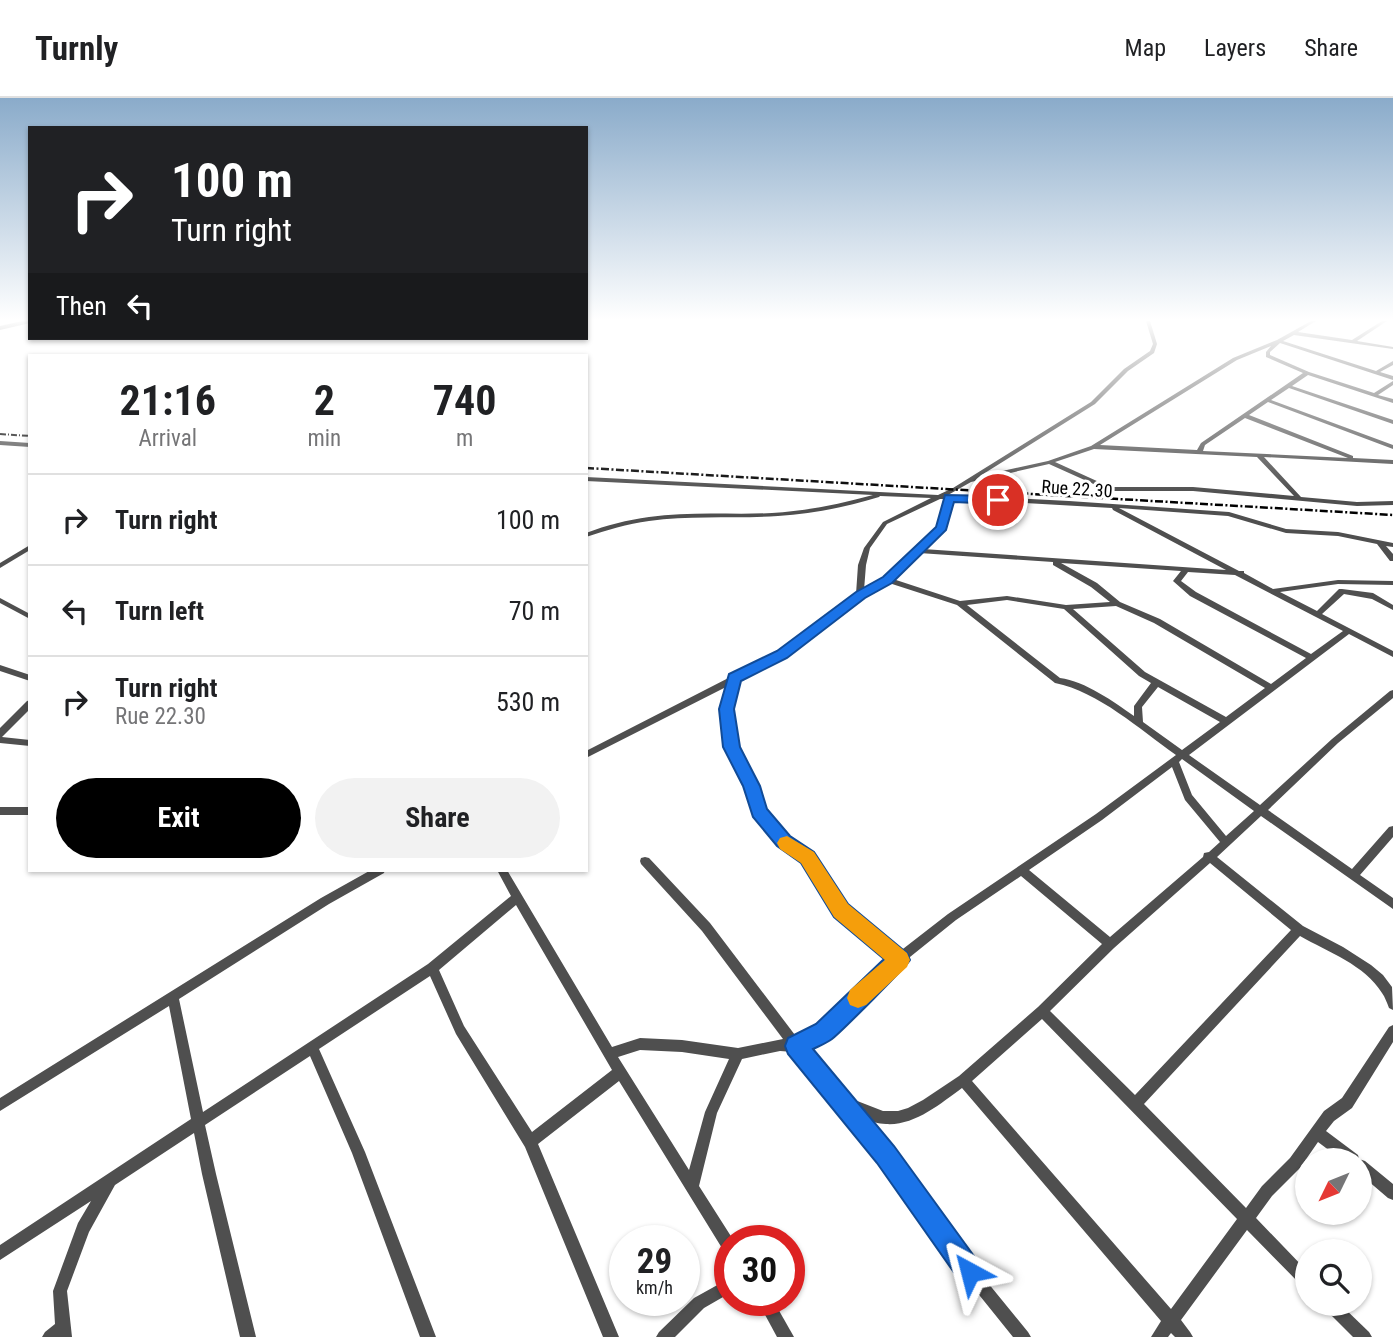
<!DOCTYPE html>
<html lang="en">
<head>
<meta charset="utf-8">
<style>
  body { margin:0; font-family:"Roboto Condensed",sans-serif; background:#f2f2f2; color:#202124; height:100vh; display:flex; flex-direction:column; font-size:26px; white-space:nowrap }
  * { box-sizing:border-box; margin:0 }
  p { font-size:23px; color:#757577 }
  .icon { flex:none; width:38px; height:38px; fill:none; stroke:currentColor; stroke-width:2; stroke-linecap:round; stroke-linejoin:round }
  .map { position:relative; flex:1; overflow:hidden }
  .details { position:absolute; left:28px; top:256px; width:560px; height:518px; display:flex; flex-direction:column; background:#fff; border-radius:0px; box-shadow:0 2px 5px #0004 }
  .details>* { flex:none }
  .guide { position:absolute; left:28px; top:28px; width:560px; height:214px; border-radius:0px; box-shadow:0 2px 5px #0004; background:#202124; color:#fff; overflow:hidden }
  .needle { width:46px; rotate:227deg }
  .controls { position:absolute; left:1295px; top:1050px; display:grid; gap:14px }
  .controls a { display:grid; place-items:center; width:77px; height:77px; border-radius:50%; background:#fff; box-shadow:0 2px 5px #0004; font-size:35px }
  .speed { position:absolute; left:609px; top:1127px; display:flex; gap:14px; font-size:35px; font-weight:700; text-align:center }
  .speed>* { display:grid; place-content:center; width:91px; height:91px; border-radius:50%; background:#fff; box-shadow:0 2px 5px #0004; line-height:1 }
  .speed small { font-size:18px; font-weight:400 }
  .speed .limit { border:10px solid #d22; background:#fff; color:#111 }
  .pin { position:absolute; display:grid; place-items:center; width:60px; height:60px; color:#fff; margin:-30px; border:4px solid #fff; border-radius:50%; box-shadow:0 2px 7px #0007 }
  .me { position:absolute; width:77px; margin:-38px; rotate:322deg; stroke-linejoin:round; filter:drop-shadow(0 0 5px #0008) }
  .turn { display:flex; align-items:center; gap:24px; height:147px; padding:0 28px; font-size:32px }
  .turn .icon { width:91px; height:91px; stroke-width:2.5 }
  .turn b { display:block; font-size:49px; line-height:60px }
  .then { display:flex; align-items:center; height:66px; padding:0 28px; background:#0003; gap:14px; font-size:26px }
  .eta { display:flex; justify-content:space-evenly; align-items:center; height:119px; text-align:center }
  .eta b { font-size:42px; font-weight:700; line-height:49px }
  .action { display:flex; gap:14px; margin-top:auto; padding:14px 28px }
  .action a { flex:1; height:80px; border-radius:42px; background:#000; color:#fff; font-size:28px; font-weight:700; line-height:80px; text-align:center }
  .action a+a { background:#f2f2f2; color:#202124 }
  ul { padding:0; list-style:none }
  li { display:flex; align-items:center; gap:21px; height:91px; padding:0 28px; border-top:2px solid #e0e0e0 }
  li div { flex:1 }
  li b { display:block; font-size:26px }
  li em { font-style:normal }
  header { display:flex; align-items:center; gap:42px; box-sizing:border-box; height:98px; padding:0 35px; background:#fff; border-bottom:2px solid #e0e0e0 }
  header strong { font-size:33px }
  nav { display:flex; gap:38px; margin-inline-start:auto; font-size:24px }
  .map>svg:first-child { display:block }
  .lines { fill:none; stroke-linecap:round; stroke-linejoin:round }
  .street { fill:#4f4f4f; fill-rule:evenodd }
  .secondary { fill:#1c1c1c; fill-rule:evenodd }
  .rail-far1 { stroke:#000; stroke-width:2; stroke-dasharray:6 2 1 2; stroke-linecap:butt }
  .rail { stroke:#000; stroke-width:2.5; stroke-dasharray:8 2.5 2 2.5; stroke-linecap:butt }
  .route { fill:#1a73e8; stroke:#114b97; stroke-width:2 }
  .slow { fill:#f59e0b }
  .labels { text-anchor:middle; stroke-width:6; stroke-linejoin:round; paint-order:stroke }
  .far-street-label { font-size:18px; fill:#000; stroke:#fff }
</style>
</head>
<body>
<header>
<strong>Turnly</strong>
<nav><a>Map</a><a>Layers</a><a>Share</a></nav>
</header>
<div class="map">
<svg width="1393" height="1239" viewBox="0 0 1393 1239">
  <rect width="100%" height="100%" fill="#fff"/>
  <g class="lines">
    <!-- street -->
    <g class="street">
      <path d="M1146,223H1150L1157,246L1154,255L1128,273L1095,306L980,378L1048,363L1091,348L1233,260L1277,242L1311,223H1316L1298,234L1352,242L1382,223H1387L1357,243L1393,249V251L1294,237L1283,243L1376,273L1393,263V267L1380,274L1393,278V282L1280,245L1270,254V257L1309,274L1374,295L1393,283V287L1378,297L1393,301V305L1308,277L1292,288L1393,322V326L1289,290L1271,302L1393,347V351L1268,304L1249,317L1353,358V360L1393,362V366L1264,359L1301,399L1357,404L1393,403V407L1357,408L1193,393H1109L1049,366L971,384L948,397L1069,403L1229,414L1286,431L1338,434L1393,445V449L1386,448L1393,456V463H1390L1377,446L1338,438L1286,435L1228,418L1119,410L1239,473H1244V475L1273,491L1338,482L1393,483V487L1338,486L1280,494L1317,513L1339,491H1342L1373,495L1393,507V512L1372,501L1344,496L1322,516L1393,553V559L1349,536L1189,657L1260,707L1332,641L1390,593L1393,592V600L1338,645L1268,712L1352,771L1389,729L1393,728V739L1360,777L1393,800V811L1261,718L1217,759L1303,828L1343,849L1371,867L1383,877L1392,889L1393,912L1389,910C1387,905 1385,899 1382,895C1365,867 1328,854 1300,838L1144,1006L1246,1110L1262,1088L1290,1060L1324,1013L1342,1000L1389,929L1393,927V944L1352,1010L1334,1023L1326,1033L1358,1057L1359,1061L1365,1063L1393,1086V1102L1388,1100L1360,1076V1062H1342L1318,1044L1300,1070L1272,1098L1256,1120L1307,1173V1190L1302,1188L1247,1132L1181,1222L1190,1234L1193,1239H1175L1171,1235L1168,1239H1151L1161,1223L962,990C940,1006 914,1028 886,1026C878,1026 871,1023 864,1020L891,1051L957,1147L1028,1234L1031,1239H1013L947,1157L881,1061L793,954L780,953L742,961L717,1015L699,1088L734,1143H730V1157L725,1155L619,983L538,1046L619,1239H603L525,1049L456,936L430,878L319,951L365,1054L436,1239H420L352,1055L310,958L205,1027L216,1076L256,1239H240L202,1076L194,1035L115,1087L89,1134L67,1193L72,1239H42L45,1234L55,1226L53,1193L78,1125L91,1103L0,1162V1147L191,1021L169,908L0,1013V1000L321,800L371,772H385L384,775L329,806L179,901L203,1014L428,866L511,798L497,772H507L612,949L640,940L682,942L738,950L783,941L702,833L641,766L640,763L641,760L645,759L649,760L710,825L798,941L809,937L879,870L890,861L837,816L803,762L779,746L756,717L747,688L726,649L722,611L728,588L586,660V653L779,554L856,496L858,467L864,450L883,424L931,400L880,398L879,399C846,409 813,416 778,418C735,421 692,417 649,423C627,426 607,432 586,439V435C607,427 627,422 649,419C690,413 731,417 772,415C806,413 840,406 873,397L586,383V379L938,397L953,390L1091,304L1124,271L1150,253L1153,246ZM1271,248L1266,254V259L1303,275L1201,345L1197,352L1100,347L1237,262ZM1245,320L1348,360L1203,353L1205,347ZM1094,351L1257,359L1294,398L1193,389H1110L1055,364ZM940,401H946L938,429L885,480L864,492L866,467L870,450L887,426ZM952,401L1112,410L1113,412L1226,472L923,451L944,430ZM919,455L1053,464V467L1091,489L1110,504L1066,507L1007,498L960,503L893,481ZM1061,465L1181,473L1173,483L1190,498L1306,560L1271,586L1160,521L1120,504L1097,485ZM1188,474L1235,477L1343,533L1311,556L1196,494L1181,483ZM889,485L957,507L1055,585C1099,594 1139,631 1176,657L1096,716L948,816L899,854L845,810L811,756L787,740L763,712L757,688L736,649L730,611L738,582L785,558L863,499ZM1007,502L1064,511L1139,578L1151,585L1134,608V618C1114,604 1085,583 1060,580L967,507ZM1116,508L1154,525L1265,590L1226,619L1145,574L1073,511ZM1158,589L1220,624L1182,652L1143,624L1142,609ZM1182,661L1254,713L1226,738L1192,697L1179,664ZM1172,669L1185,702L1220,744L1209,754L1204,755L1203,759L1110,839L1029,772L1102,722ZM1210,765L1291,832L1135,997L1050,913L1114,850ZM1021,778L1102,846L1038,909L959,978L923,1002L908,1010L898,1013H883L847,999L806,951L817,946L887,878L904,866L905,863L956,822ZM516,807L612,972L532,1034L464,928L439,872ZM1042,921L1237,1121L1171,1211L972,983ZM640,952L682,954L729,961L705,1014L689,1072L618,959Z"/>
      <polygon points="0,343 30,345 30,349 0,347"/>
      <polygon points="30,447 30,452 0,470 0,465"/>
      <polygon points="0,500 30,516 30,521 0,505"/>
      <polygon points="0,567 30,577 30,583 0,573"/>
      <polygon points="30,602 30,611 2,639 30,642 30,648 0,645 0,630 27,603"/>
      <rect x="0" y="709" width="30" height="8"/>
      <polygon points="730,1180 730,1195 704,1210 675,1239 656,1239 659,1234 694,1200"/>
      <polygon points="757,1202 773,1202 794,1239 777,1239"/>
      <polygon points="1323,1206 1340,1206 1369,1234 1372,1239 1353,1239 1325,1211"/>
    </g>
    <!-- secondary -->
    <polygon class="secondary" points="22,223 30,223 30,225 0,232 0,228"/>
    <!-- rail-far1 -->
    <polyline class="rail-far1" points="0,336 30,338"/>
    <!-- rail -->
    <polyline class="rail" points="586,370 1393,417"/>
  </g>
  <!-- sky -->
  <linearGradient id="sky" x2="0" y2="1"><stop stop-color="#8aabca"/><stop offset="0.56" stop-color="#fff"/><stop offset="1" stop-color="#fff" stop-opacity="0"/></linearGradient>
  <rect width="1393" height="396" fill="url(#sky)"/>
  <!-- route -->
  <path class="route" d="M945,397L998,398L1004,402L998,406L954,404L946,432L892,485L865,500L787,560L741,583L734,611L740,649L760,688L767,711L790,738L814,754L848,806L907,855L910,862C908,867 841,934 832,941C827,945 819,948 813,951L894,1048L979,1165L983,1174L979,1183L970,1187L960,1183L877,1065L788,956L785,948L788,940L816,926L884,861L834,819L801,765L777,748L753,719L743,688L723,649L719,611L729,576L777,553L856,494L883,479L936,429Z"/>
  <!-- slow -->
  <polygon class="slow" points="787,738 814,754 848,806 907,855 910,862 907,869 866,907 858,910 850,907 847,900 850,892 885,862 834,819 801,765 780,751 777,745 780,740"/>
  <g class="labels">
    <!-- far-street labels -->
    <g class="far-street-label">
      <text transform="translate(1077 391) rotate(4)" y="6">Rue 22.30</text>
    </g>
  </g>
</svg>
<div class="controls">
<a><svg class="needle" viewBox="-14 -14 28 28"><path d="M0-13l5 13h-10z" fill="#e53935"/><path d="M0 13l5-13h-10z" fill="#757577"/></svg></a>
<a><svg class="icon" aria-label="search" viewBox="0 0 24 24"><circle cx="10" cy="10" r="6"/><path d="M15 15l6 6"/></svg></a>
</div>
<div class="speed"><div>29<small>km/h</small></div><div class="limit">30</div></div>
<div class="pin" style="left:998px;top:402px;background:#d93025"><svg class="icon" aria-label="arrive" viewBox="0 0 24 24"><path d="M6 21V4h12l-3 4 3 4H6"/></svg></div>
<svg class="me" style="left:970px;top:1174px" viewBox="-20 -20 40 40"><path d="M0-17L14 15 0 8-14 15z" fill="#1a73e8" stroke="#fff" stroke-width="4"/></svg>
<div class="guide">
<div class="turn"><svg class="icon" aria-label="right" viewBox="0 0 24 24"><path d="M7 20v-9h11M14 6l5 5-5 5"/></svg><div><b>100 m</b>Turn right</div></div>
<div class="then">Then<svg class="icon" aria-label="left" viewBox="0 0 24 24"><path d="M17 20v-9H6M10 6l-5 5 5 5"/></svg></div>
</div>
<section class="details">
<div class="eta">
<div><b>21:16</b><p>Arrival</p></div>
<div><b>2</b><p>min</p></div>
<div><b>740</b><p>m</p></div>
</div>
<ul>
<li><svg class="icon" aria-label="right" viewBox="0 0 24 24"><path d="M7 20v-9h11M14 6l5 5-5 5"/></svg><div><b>Turn right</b></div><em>100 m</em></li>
<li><svg class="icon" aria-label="left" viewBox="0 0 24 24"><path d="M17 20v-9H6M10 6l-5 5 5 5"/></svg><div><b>Turn left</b></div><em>70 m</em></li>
<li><svg class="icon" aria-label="right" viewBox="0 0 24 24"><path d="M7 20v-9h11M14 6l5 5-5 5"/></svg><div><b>Turn right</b><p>Rue 22.30</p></div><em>530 m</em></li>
</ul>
<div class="action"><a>Exit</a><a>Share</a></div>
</section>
</div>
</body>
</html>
